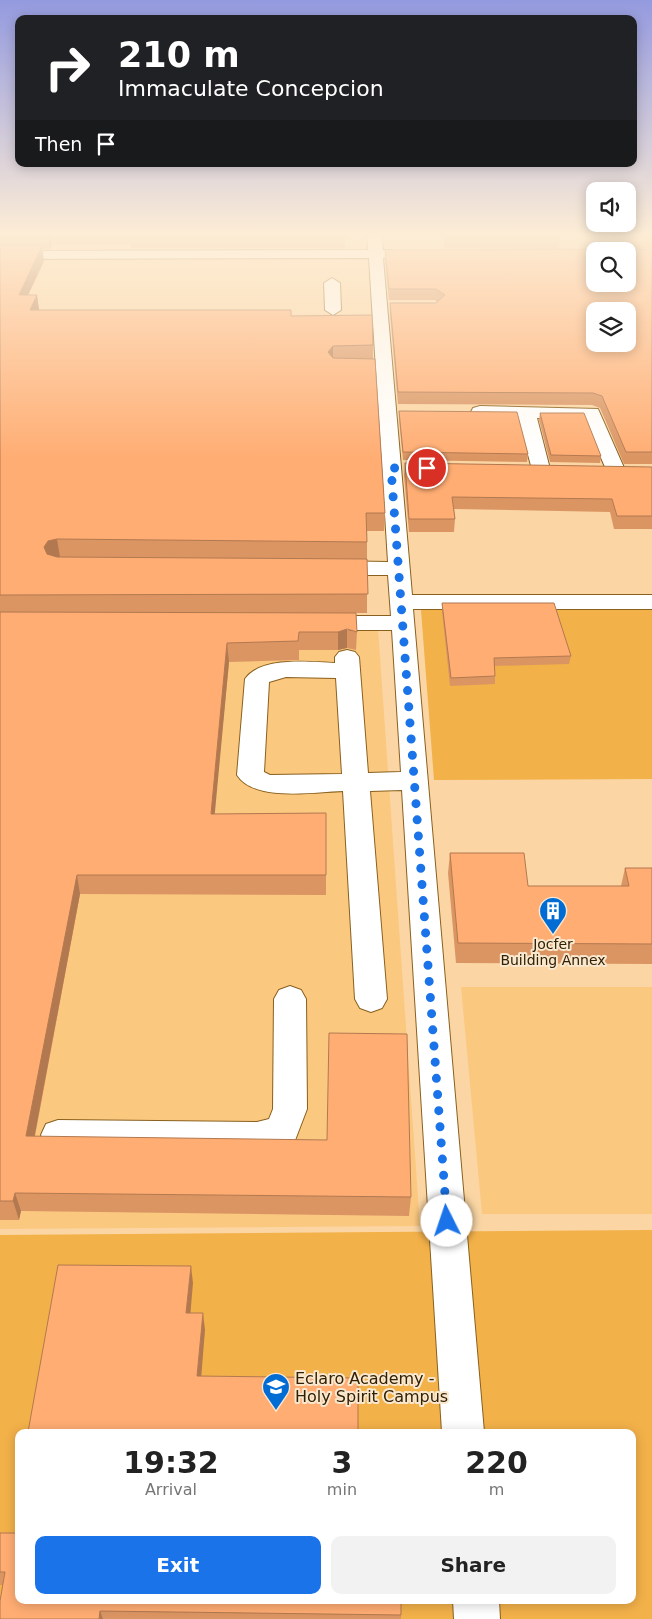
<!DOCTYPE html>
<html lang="en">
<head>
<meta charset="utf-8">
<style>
  body { margin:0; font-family:"DejaVu Sans",sans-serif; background:#f2f2f2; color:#222; height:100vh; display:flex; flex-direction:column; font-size:19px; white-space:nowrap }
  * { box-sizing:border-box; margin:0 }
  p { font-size:16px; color:#767676 }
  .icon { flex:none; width:28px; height:28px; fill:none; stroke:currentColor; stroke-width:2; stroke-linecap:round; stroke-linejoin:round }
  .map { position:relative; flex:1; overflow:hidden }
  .panel { position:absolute; left:15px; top:1429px; width:621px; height:175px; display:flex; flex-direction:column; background:#fff; border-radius:10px; box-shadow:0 2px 12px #0003 }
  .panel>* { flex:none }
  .guide { position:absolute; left:15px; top:15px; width:622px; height:152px; border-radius:10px; box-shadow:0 2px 12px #0003; background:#202124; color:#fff; overflow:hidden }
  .controls { position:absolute; left:586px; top:182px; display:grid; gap:10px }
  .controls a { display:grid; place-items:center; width:50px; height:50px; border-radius:10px; background:#fff; box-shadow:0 2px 12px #0003; font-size:25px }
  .pin { position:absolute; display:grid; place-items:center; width:42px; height:42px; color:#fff; margin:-21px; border:2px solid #fff; border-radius:50%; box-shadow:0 1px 5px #0007 }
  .me { position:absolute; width:55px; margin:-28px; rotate:356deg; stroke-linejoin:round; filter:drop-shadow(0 0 4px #0008) }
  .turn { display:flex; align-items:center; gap:18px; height:105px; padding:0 20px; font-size:22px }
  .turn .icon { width:65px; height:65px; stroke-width:2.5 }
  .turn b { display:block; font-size:35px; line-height:42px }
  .then { display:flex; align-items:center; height:48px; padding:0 20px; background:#0003; gap:10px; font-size:19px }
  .eta { display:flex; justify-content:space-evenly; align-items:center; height:85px; text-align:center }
  .eta b { font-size:30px; font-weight:600; line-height:35px }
  .cta { display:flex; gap:10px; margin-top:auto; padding:10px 20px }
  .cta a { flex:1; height:58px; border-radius:10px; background:#1a73e8; color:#fff; font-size:20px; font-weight:600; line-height:58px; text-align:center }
  .cta a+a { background:#f2f2f2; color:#222 }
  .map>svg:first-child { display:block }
  .built { fill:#fbc880 }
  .green { fill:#f3b149; fill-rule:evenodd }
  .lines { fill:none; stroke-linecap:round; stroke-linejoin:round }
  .minor-casing { stroke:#89601d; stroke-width:2 }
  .minor { fill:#fff; fill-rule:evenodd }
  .wall { fill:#db9563 }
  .shaded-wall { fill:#b27950 }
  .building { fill:#ffad73; stroke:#b27950; fill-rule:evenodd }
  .route { stroke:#1a73e8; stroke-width:9; stroke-dasharray:0 16.2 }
  .labels { text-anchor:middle; stroke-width:4; stroke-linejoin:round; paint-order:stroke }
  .poi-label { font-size:14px; fill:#322005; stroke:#f9e7ce }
  .near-poi-label { font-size:16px; fill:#322005; stroke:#f9e7ce; text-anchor:start }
</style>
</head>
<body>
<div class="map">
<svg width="652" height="1619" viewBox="0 0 652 1619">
  <rect width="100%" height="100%" fill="#fbd6a4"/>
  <!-- built -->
  <g class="built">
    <polygon points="0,624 378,628 420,1226 0,1229"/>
    <polygon points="461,987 652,987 652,1214 482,1214"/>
  </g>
  <!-- green -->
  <g class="green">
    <polygon points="610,232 652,232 652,248 617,248"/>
    <polygon points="420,597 652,598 652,779 434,780"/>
    <path d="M652,1230V1619H0V1235ZM19,1432H632V1600H19Z"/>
  </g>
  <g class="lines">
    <defs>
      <g id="minor">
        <path d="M367,232H381L383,250H393L400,254L398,257L383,258L412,595H652V609H413L484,1432H442L402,790L370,791L387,999L382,1008L371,1012L360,1008L355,999L343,791C314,792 254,802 237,775L245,679C261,656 310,662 335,663V657L339,652L347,650L355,652L359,657L368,773L401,772L392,630H319L311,628L307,623L311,618L319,616H391L388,575H329L321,573L318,568L321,563L329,561L388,562L369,258L0,259V251L368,250ZM286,677L336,678L342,774L270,775L264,772L269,682Z"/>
        <polygon points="332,278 340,283 341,310 333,315 325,310 324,283"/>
        <polygon points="480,406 598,409 625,470 622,474 608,474 584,418 537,418 550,469 547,473 533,473 518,418 473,416 471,412 473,408"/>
        <polygon points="290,986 301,990 306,999 307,1109 294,1143 257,1152 58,1150 46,1146 41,1135 46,1124 58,1120 257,1122 269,1119 273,1109 274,999 279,990"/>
        <polygon points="453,1600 499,1600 500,1619 454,1619"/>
      </g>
    </defs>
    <!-- minor casing -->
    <use href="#minor" class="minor-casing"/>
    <!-- minor -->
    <use href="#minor" class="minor"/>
  </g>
  <!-- wall -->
  <g class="wall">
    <polygon points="0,232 345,232 345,248 131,248 131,244 52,244 50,249 42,249 44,261 28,295 37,295 39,310 291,310 291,316 373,345 373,359 385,513 384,531 367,531 367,613 275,613 357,632 356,650 347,648 338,650 299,650 299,660 229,662 214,814 326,813 326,895 80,894 35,1136 411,1197 409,1216 21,1211 19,1220 0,1220"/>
    <polygon points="442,232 560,232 561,234 559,249 444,248"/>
    <polygon points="652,249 652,464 624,464 600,408 592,405 398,404 390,314 390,303 436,303 437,302 435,300 389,300 385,261 385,250"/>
    <polygon points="399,411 528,454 527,462 403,460 399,419"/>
    <polygon points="540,413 601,456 600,463 550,462 539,420"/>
    <polygon points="405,463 652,467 652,529 614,529 610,512 454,509 455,519 454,532 409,532 404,476"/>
    <polygon points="442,603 571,656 569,664 494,666 495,676 495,684 450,686 442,611"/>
    <polygon points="450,853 528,886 621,886 625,868 652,868 652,964 456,963 448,873"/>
    <polygon points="0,1533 401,1615 401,1619 0,1619 3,1585 0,1585"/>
  </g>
  <!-- shaded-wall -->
  <g class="shaded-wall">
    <polygon points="49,232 50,232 52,244 50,249 48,234"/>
    <polygon points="42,246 44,261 21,310 19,295"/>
    <polygon points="37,295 39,310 30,310"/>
    <polygon points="333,346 333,362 328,352"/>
    <polygon points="57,539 60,557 47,565 44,547 48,541"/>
    <polygon points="347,629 347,648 338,650 338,632"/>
    <polygon points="227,643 229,662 213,833 211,814"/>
    <polygon points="77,875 80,894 31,1155 26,1136"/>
    <polygon points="15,1193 21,1211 19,1220 13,1201"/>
    <polygon points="191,1266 193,1283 189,1330 186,1313"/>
    <polygon points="203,1313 205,1330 200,1392 197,1376"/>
    <polygon points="100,1611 103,1619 99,1619"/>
  </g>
  <!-- building -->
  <g class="building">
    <polygon points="0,232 49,232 48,234 0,235"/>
    <polygon points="131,232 345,232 345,234 130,234"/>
    <polygon points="444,232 560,232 561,234 445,234"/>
    <polygon points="0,246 42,246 19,295 37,295 30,310 291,310 291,316 372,315 373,345 333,346 328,352 333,358 375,359 385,513 366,513 367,542 57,539 48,541 44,547 47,554 57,557 367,559 368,594 0,595"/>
    <path d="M652,249V452H626L602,396L593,393L398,392L390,303H436L445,295L436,289H389L385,250ZM595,251H628V284H595ZM595,311H628V344H595Z"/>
    <polygon points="399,411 517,412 528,454 403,452"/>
    <polygon points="540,413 584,413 601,456 551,455"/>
    <polygon points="405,463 652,467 652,516 617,516 612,499 452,497 455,519 409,519"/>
    <polygon points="442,603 554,603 571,656 494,658 495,676 451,678"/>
    <polygon points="0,612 356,613 357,632 347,629 338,632 299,632 298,641 227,643 211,814 326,813 326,875 77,875 26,1136 327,1140 329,1033 407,1034 411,1197 15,1193 13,1201 0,1201"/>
    <polygon points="450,853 524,853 528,886 629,886 625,868 652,868 652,944 458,943"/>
    <polygon points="58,1265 191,1266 186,1313 203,1313 197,1376 358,1378 358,1432 28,1432"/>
    <polygon points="0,1533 19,1533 19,1600 401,1600 401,1615 100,1611 99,1619 0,1619 0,1601 5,1572 0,1572"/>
  </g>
  <!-- sky -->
  <linearGradient id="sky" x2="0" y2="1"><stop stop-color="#949adf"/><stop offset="0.51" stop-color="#fdedd6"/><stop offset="1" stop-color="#fdedd6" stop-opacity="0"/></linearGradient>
  <rect width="652" height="458" fill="url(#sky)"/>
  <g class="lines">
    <!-- route -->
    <polyline class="route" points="427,468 391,468 447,1221"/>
  </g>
  <!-- icons -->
  <defs>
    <symbol id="building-pin" viewBox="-11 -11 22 30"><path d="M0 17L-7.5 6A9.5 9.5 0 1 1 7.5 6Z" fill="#006cd4" stroke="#f9e7ce"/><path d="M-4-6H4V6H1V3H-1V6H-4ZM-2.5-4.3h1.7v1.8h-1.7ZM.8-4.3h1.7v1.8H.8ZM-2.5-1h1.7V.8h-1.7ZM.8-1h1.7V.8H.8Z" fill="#fff"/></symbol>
    <symbol id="school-pin" viewBox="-11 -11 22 30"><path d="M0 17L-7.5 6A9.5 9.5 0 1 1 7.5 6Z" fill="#006cd4" stroke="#f9e7ce"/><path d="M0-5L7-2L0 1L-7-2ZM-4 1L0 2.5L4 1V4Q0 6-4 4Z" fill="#fff"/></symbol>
  </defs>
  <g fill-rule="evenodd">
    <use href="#building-pin" x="537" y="895" width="32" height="43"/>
    <use href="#school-pin" x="260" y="1371" width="32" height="43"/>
  </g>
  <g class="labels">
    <!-- poi labels -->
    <g class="poi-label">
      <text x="553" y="949">Jocfer<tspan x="553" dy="16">Building Annex</tspan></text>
    </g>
    <!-- near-poi labels -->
    <g class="near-poi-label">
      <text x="295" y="1384">Eclaro Academy -<tspan x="295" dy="18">Holy Spirit Campus</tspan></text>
    </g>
  </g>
</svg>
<div class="controls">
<a><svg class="icon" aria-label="sound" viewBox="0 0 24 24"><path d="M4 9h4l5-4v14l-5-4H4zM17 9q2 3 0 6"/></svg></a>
<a><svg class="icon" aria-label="search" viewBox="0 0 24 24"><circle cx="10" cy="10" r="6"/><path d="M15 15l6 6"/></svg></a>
<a><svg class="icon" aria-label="layers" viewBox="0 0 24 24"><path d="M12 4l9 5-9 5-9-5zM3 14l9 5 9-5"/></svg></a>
</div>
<div class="pin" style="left:427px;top:468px;background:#d93025"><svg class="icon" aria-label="arrive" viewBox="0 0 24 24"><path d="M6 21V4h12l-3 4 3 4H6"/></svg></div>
<svg class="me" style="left:447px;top:1221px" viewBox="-20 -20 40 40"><circle r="19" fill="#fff"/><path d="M0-13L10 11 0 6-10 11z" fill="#1a73e8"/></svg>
<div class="guide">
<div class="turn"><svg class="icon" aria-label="right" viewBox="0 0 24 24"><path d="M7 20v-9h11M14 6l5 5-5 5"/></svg><div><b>210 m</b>Immaculate Concepcion</div></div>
<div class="then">Then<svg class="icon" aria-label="arrive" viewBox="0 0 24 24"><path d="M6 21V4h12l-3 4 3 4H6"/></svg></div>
</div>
<section class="panel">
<div class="eta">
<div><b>19:32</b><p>Arrival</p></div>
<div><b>3</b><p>min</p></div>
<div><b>220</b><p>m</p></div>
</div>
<div class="cta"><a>Exit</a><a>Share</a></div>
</section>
</div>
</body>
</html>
